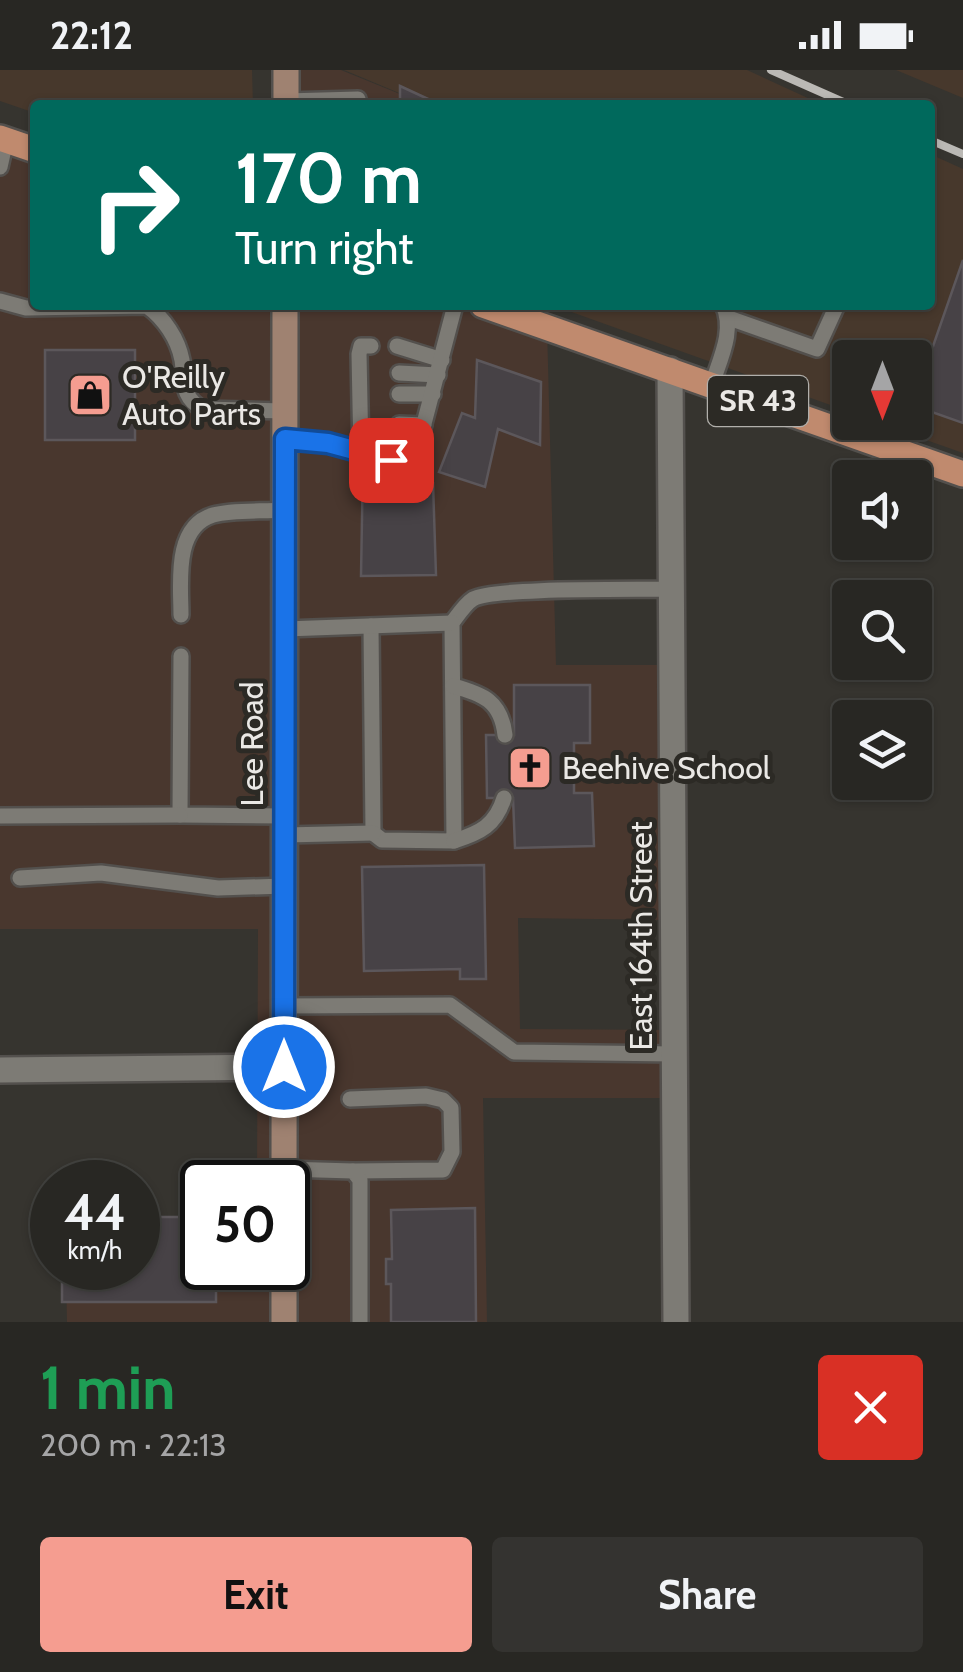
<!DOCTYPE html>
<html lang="en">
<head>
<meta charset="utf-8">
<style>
  body { margin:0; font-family:Cabin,sans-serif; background:#343330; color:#f1f3f6; height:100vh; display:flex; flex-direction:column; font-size:38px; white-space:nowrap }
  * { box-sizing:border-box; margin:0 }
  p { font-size:32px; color:#a5a5a6 }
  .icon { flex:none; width:55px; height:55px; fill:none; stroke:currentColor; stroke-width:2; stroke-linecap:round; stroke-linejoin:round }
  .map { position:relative; height:1252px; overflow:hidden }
  .drawer { display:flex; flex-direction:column; background:#282723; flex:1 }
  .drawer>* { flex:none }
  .banner { position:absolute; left:30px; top:30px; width:905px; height:210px; border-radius:10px; box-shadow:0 2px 8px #0004,0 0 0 2px #444441; background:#00695c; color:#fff; overflow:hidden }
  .needle { width:65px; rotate:180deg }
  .controls { position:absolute; left:832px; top:270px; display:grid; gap:20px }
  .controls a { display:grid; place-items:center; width:100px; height:100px; border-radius:10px; background:#282723; box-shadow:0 2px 8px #0004,0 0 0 2px #444441; font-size:50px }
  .speed { position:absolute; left:30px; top:1090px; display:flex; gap:20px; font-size:50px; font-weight:700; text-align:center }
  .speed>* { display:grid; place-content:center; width:130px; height:130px; border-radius:50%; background:#282723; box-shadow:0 2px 8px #0004,0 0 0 2px #444441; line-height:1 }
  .speed small { font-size:25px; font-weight:400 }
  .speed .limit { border:5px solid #111; border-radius:15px; background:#fff; color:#111 }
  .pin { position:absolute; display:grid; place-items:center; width:85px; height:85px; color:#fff; margin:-42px; border-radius:20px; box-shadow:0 5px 15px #0006 }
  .me { position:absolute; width:110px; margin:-55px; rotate:0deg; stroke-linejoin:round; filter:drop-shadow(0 0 8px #0008) }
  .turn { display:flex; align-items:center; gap:35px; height:210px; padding:0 40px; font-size:45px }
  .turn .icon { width:130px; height:130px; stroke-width:2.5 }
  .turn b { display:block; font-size:70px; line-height:85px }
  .round { display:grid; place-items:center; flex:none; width:105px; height:105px; border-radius:10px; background:#343330 }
  .head { display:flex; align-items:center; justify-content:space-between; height:170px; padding:0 40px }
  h1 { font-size:60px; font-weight:700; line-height:75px; color:#1e9e55 }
  .primary-button { display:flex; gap:20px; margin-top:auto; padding:20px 40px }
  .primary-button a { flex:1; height:115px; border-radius:10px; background:#f59d90; color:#111; font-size:40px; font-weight:700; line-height:115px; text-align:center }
  .primary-button a+a { background:#343330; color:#f1f3f6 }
  .status { display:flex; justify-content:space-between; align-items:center; height:70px; padding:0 50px; background:#282723; direction:ltr }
  .status svg { height:28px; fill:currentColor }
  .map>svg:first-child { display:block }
  .commercial { fill:#49372e }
  .industrial { fill:#47382c }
  .building { fill:#474246; stroke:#5c575b; stroke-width:2.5 }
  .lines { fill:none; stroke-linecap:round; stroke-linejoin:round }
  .lane-casing { stroke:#53504d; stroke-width:20 }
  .street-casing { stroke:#53504d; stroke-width:30 }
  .secondary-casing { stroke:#53504d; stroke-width:30 }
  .primary-casing { stroke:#53504d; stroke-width:30 }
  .lane { stroke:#7d7b75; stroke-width:15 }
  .street { stroke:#7d7b75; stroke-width:25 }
  .secondary { stroke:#9f8271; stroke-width:25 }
  .primary { stroke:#c08a6e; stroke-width:25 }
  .rail { stroke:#bbb9b5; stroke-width:8 }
  .route-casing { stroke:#114b97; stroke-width:25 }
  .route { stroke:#1a73e8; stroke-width:18 }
  .labels { text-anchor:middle; stroke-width:10; stroke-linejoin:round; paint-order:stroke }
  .shield { fill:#2c2a25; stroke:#b1afab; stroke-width:2.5 }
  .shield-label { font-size:30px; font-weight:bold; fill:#eae8e5 }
  .poi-label { font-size:32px; fill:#eae8e5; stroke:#2c2a25; text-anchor:start }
  .street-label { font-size:32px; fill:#eae8e5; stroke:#2c2a25 }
</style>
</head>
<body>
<div class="status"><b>22:12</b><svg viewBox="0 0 49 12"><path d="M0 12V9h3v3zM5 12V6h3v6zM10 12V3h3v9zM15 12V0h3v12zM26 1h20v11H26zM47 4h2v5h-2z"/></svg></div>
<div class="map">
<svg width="963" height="1252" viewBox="0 0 963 1252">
  <rect width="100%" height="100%" fill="#36342f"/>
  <!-- commercial -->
  <g class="commercial">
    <polygon points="286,0 341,0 427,35 286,35"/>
    <polygon points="0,68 35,80 35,235 499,235 547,257 556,595 672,595 674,850 518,848 520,959 675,960 675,1028 483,1028 487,1252 67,1252 66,1198 138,1198 138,1147 202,1148 202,1198 288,1198 288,1112 257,1112 258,859 0,859"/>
  </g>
  <!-- industrial -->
  <g class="industrial">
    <polygon points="0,0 252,0 253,35 35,35 35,43 0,31"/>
    <polygon points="344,0 747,0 823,35 428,35"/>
    <polygon points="896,0 963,0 963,28"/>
    <polygon points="930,84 963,99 963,383 878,353 915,352 915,288 850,288 850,342 552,235 930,235"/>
  </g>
  <!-- building -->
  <g class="building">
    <polygon points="400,16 441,35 400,35"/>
    <polygon points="963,190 963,353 915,336 915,328"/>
    <rect x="45" y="280" width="90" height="90"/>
    <polygon points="477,290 541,312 540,375 498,359 485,417 439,402 462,343 475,348"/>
    <polygon points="363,391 433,413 436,505 361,506"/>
    <polygon points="514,615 590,615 590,673 574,673 574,723 592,723 594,776 515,778 513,728 487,728 486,665 514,665"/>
    <polygon points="484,795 486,909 460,909 460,899 364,901 362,797"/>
    <polygon points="475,1138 476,1252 391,1252 391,1214 386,1214 386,1189 392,1189 391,1140"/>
    <polygon points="138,1147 202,1147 202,1198 216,1198 216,1232 62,1232 62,1198 138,1198"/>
  </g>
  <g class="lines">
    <defs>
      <g id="lane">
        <polyline points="286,31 358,29 359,35"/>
        <polyline points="0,97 6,70"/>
        <path d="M0,231L26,238L147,236C164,248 178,269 182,290C185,311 181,328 203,339L285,341"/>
        <polyline points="729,248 817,279 837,235"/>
        <polyline points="397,276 442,290"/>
        <polyline points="399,303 438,305"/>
        <path d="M712,314C720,289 735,260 723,235"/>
        <polyline points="399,324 433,324"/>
        <polyline points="399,354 424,355"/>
        <polyline points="285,369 328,373 361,384 404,389 414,381 421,365 455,235"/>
        <polyline points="361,384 359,284 361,276 371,276"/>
        <path d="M181,545C181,514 173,457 213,445C234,439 263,442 285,440"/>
        <path d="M371,556L373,763L382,770L454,771L452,553C458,545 465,534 473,529C494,517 638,520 672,519"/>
        <polyline points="285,559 452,553"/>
        <polyline points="181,586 180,745 285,746"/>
        <path d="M453,616C483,624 501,631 505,665"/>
        <polyline points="0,746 180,745"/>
        <polyline points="285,765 373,763"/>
        <path d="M454,771C480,763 496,755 504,728"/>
        <polyline points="20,808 101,803 218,818 285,816"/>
        <polyline points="285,936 450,935 514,982 675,984"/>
        <polyline points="350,1029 426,1026 443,1030 451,1038 452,1082 443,1100 353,1101"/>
        <polyline points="285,1099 353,1101 360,1110 360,1252"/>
      </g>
      <g id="street">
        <polyline points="670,300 676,1252"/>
        <polyline points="0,1000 285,997"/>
      </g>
      <g id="secondary">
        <polyline points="286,35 286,0"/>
        <polyline points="284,1112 285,235"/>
        <polyline points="284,1252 284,1198"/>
      </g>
      <g id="primary">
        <polyline points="0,68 35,80"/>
        <polyline points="483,235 963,404"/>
      </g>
    </defs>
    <!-- lane casing -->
    <use href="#lane" class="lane-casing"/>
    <!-- street casing -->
    <use href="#street" class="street-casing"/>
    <!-- secondary casing -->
    <use href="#secondary" class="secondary-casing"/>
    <!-- primary casing -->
    <use href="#primary" class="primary-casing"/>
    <!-- lane -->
    <use href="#lane" class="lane"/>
    <!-- street -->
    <use href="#street" class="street"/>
    <!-- secondary -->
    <use href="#secondary" class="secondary"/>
    <!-- primary -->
    <use href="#primary" class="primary"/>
    <!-- rail -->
    <g class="rail">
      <polyline points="771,0 850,35"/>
      <polyline points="930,70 963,84"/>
    </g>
  </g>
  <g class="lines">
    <defs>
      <polyline id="route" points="284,997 285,369 328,373 391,390"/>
    </defs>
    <!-- route casing -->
    <use href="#route" class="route-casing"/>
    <!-- route -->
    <use href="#route" class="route"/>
  </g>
  <!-- icons -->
  <defs>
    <symbol id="shop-square" viewBox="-11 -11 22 22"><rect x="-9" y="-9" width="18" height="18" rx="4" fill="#f59d90" stroke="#2c2a25"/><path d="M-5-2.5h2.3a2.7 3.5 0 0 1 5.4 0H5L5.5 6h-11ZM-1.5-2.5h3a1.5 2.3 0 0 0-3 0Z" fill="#111"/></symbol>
    <symbol id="church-square" viewBox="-11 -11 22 22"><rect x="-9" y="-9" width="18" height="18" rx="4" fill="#f59d90" stroke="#2c2a25"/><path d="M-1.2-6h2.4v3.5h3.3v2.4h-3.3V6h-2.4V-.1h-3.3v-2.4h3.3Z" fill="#111"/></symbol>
  </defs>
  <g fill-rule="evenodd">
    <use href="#shop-square" x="65" y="300" width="50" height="50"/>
    <use href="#church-square" x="505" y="673" width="50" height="50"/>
  </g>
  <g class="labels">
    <!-- shield labels -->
    <rect class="shield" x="708" y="306" width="100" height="50" rx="8"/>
    <g class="shield-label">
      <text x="758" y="341">SR 43</text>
    </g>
    <!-- poi labels -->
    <g class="poi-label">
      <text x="122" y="318">O'Reilly<tspan x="122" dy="37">Auto Parts</tspan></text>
      <text x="562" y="709">Beehive School</text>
    </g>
    <!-- street labels -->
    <g class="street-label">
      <text transform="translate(252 674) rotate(-90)" y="11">Lee Road</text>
      <text transform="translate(641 866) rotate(-90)" y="11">East 164th Street</text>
    </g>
  </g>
</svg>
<div class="controls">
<a><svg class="needle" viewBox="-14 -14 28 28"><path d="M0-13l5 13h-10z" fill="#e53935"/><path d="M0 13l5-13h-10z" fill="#a5a5a6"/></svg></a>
<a><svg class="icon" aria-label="sound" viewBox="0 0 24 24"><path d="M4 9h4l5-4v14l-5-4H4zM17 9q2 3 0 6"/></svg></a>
<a><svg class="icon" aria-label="search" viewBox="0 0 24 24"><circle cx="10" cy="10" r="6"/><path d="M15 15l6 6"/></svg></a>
<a><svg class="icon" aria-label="layers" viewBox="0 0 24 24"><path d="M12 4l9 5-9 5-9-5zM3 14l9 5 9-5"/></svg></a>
</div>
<div class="speed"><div>44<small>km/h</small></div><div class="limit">50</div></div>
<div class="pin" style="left:391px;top:390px;background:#d93025"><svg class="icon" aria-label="arrive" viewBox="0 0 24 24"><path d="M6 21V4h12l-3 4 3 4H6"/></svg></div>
<svg class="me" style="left:284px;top:997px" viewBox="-20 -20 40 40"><circle r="17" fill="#1a73e8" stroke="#fff" stroke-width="3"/><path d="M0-11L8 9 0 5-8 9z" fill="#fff"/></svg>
<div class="banner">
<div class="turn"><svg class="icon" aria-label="right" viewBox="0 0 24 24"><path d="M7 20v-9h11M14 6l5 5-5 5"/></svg><div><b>170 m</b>Turn right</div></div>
</div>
</div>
<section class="drawer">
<div class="head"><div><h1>1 min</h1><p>200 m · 22:13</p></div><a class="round" style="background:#d93025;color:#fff"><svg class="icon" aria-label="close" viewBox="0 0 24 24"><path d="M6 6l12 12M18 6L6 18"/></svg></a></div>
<div class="primary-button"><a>Exit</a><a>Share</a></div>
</section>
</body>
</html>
